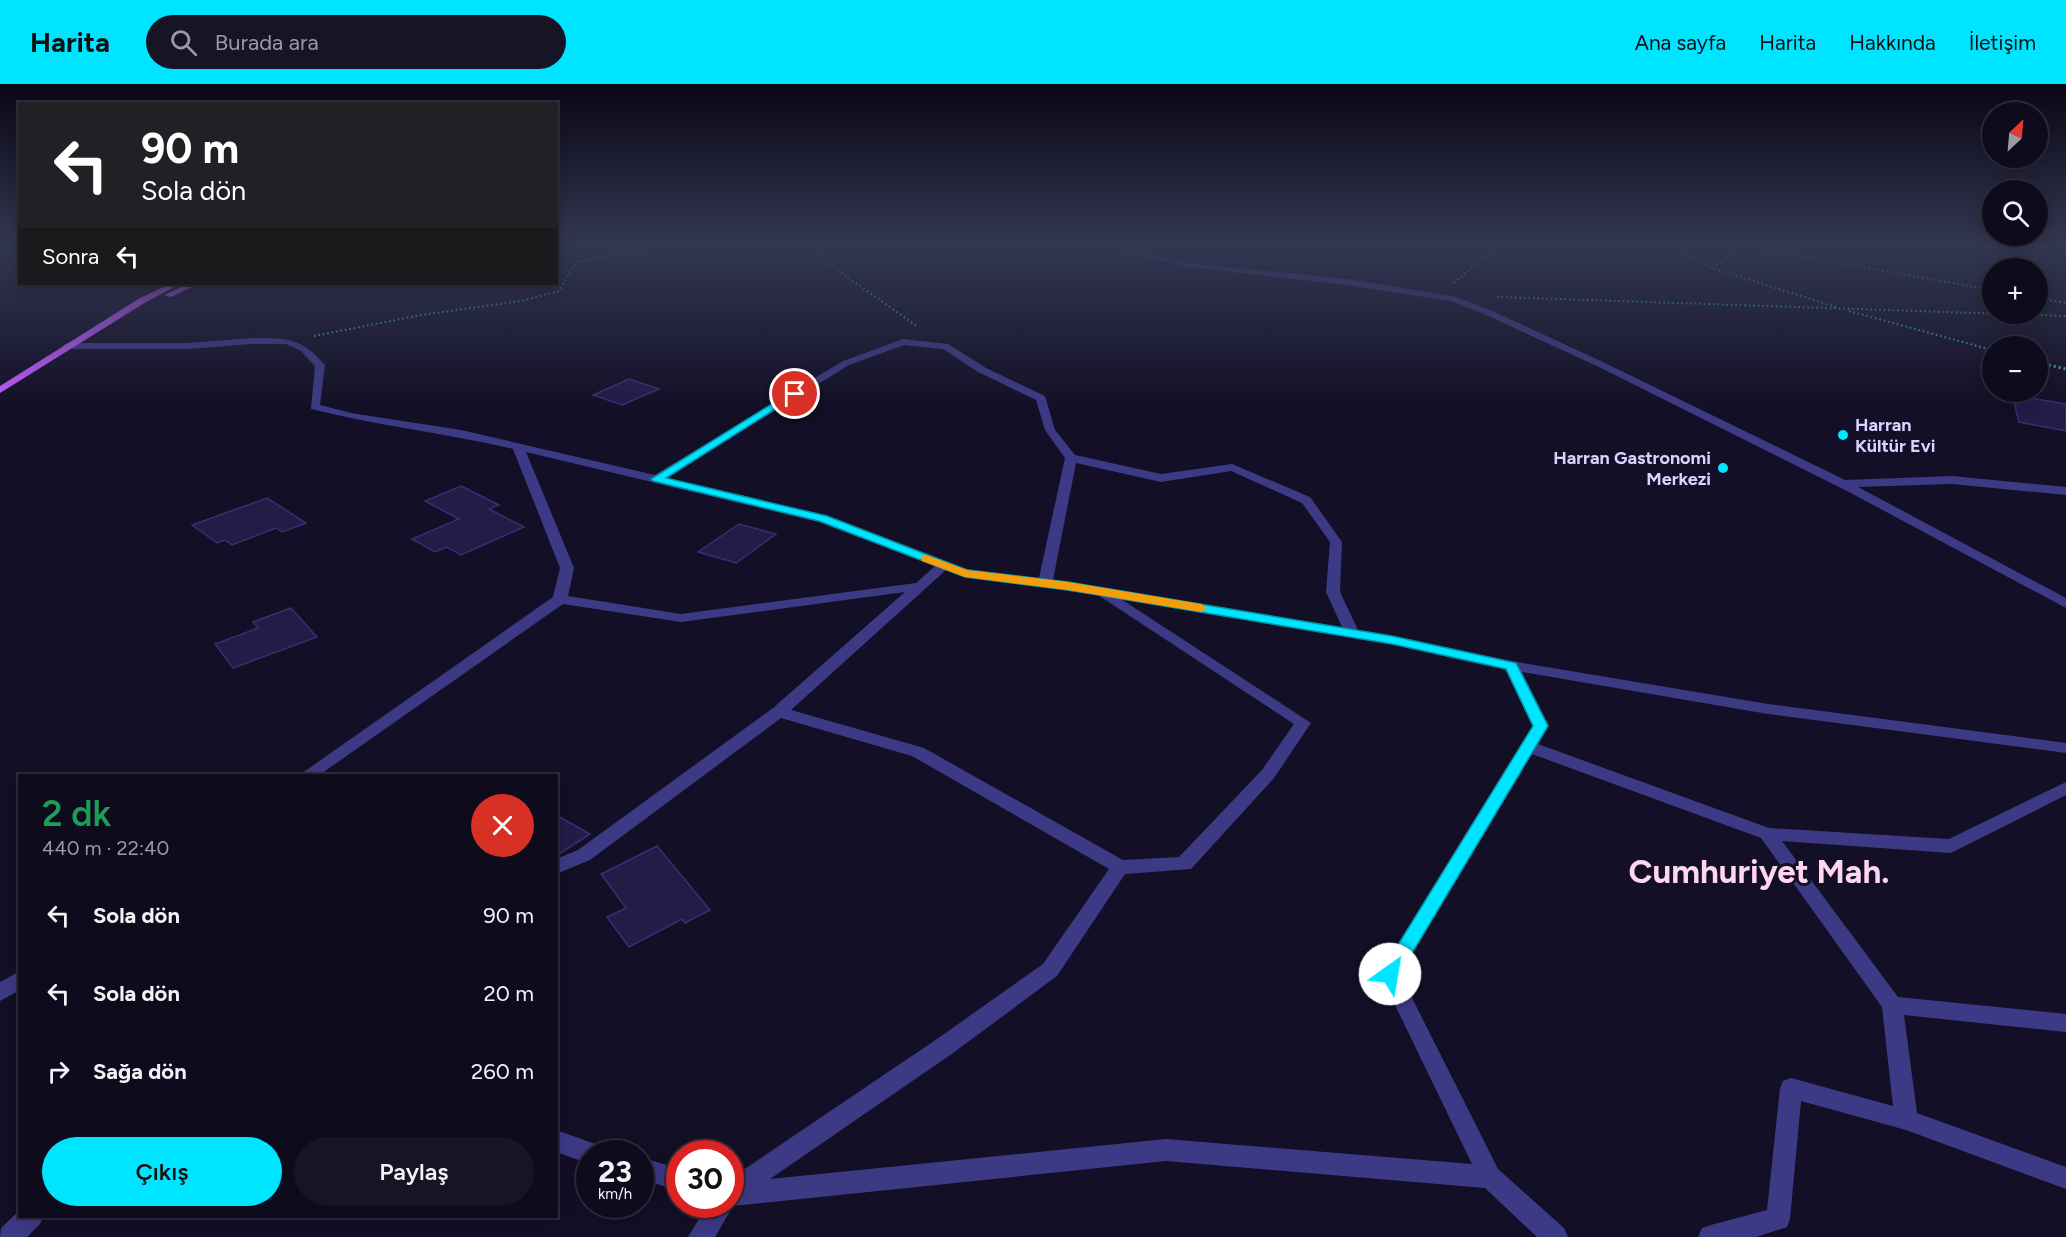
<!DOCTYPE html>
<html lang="tr">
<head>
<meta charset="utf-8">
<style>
  body { margin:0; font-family:Figtree,sans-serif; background:#171425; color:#f1f3f6; height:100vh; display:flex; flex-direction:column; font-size:22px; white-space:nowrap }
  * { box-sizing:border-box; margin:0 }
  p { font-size:20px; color:#9b9ba3 }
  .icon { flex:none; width:33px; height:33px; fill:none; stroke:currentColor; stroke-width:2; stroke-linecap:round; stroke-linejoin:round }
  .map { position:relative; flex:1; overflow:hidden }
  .panel { position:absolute; left:18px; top:690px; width:540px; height:444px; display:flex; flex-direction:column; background:#0e0b1c; border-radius:0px; box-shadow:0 3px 15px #0003,0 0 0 2px #2e2b3b }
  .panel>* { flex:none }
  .guide { position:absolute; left:18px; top:18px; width:540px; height:183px; border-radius:0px; box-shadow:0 3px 15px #0003,0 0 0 2px #2e2b3b; background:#202124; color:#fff; overflow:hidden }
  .needle { width:39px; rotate:26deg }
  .fabs { position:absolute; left:1982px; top:18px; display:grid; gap:12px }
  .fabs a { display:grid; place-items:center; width:66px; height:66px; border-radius:50%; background:#0e0b1c; box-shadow:0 3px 15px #0003,0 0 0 2px #2e2b3b; font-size:30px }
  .speed { position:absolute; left:576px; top:1056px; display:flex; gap:12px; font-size:30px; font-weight:700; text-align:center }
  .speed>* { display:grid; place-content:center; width:78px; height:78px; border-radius:50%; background:#0e0b1c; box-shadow:0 3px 15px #0003,0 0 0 2px #2e2b3b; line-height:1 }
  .speed small { font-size:15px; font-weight:400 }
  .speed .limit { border:9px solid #d22; background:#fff; color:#111 }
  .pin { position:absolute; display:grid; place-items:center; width:51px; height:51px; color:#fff; margin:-26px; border:3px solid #fff; border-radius:50%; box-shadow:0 2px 6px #0007 }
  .me { position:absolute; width:66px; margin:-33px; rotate:32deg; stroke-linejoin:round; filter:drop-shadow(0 0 4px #0008) }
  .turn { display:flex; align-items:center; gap:21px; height:126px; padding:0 24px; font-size:27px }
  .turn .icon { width:78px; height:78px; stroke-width:2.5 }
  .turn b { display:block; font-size:42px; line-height:51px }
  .then { display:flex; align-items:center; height:57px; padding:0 24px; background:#0003; gap:12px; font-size:22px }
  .round { display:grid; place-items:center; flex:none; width:63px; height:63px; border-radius:32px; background:#171425 }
  .head { display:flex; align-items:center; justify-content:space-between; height:102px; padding:0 24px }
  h1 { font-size:36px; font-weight:600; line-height:45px; color:#1e9e55 }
  .cta { display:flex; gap:12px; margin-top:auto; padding:12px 24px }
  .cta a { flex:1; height:69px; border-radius:36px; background:#00e5ff; color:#111; font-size:24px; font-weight:600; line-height:69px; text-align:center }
  .cta a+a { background:#171425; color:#f1f3f6 }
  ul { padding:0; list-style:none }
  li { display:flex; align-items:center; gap:18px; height:78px; padding:0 24px }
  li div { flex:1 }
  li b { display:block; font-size:22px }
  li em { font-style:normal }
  header { display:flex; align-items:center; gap:36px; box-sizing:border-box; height:84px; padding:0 30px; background:#00e5ff; color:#111 }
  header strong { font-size:28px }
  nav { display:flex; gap:33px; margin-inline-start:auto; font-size:21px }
  .search { width:420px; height:54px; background:#171425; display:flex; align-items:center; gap:15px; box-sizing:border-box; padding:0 21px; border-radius:33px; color:#9b9ba3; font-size:22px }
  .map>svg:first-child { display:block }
  .building { fill:#241b47; stroke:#3b2d73; stroke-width:1.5 }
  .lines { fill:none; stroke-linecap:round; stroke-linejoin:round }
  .path-far1 { stroke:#2fb8b0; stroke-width:2; stroke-dasharray:1.5 3; stroke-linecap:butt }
  .path { stroke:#2fb8b0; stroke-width:3; stroke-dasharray:2 3; stroke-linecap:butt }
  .minor { fill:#3d3a85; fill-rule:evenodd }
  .major { fill:#c25bff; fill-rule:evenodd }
  .route { fill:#00e5ff; stroke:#0095a6; stroke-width:1.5 }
  .slow { fill:#f59e0b }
  .poi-dot { fill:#00e5ff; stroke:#130f26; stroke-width:2 }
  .labels { text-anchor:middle; stroke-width:6; stroke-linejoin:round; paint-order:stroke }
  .far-poi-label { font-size:18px; font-weight:bold; fill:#d9d4ff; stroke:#130f26; text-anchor:start }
  .near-district-label { font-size:33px; font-weight:bold; fill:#ffd6f0; stroke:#130f26 }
</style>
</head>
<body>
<header>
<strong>Harita</strong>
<div class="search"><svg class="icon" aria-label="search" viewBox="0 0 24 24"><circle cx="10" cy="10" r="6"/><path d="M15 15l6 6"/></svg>Burada ara</div>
<nav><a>Ana sayfa</a><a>Harita</a><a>Hakkında</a><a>İletişim</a></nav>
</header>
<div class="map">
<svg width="2066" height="1153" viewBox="0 0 2066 1153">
  <rect width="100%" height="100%" fill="#130f26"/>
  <!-- building -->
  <g class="building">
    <polygon points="629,295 659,305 622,321 593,311"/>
    <polygon points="2012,311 2066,320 2066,347 2019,338"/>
    <polygon points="461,402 499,421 489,425 524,443 461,471 447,463 435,468 412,455 459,435 425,417"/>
    <polygon points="267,414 306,439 282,448 276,444 232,461 225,456 217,459 192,441"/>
    <polygon points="739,440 776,450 736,479 698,468"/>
    <polygon points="291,524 317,553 233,584 215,560 258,544 253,538"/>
    <polygon points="556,731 590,750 556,772"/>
    <polygon points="657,762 710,826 685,839 682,835 629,863 607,833 626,824 601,790"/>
  </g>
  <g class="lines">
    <!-- path-far1 -->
    <g class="path-far1">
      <polyline points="810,163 839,187 918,243"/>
      <polyline points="1675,163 1712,184 1836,223"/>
      <polyline points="1749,163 1992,206"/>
      <polyline points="1712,184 1741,163"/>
      <polyline points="1454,199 1496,163"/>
      <polyline points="1497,213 2066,232"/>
      <polyline points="2037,214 2066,219"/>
      <polyline points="1849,227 1992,266"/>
      <polyline points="314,252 421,231 521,217 559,207 576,178 660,163"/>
      <polyline points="2037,278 2050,281"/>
    </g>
    <!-- path -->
    <polyline class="path" points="2044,280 2066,285"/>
    <!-- minor -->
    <g class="minor">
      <polygon points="1107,163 1119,163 1188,179 1347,195 1456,213 1488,225 1605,279 1845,396 1952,392 2066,403 2066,411 1952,400 1858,403 2066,514 2066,524 1847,407 1599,283 1482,229 1451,217 1347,201 1188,183"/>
      <path d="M251,254C285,254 301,253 325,281L320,321L351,329L461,346L655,391L843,277L903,255L948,260L986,284L1045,312L1055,346L1075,371L1161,390L1232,380L1310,413L1342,458L1340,508L1358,546L1511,577L1768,620L2066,659V669L1768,630L1522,588L1549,642L1538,660L1769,744L1949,755L2066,698V711L1951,769L1782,757L1898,913L2066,930V948L1904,931L1917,1029L2066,1083V1105L1906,1046L1801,1017L1790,1135L1787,1143L1756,1153H1698L1702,1144L1711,1141L1767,1126L1780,1004L1783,997L1791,994L1893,1022L1882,923L1761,754L1532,670L1400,890L1498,1085L1564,1144L1568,1153H1537L1485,1104L1166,1077L733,1122L715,1153H688L708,1120H730V1095L937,955L1043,880L1109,785L912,672L781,634L590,776L556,790V775L578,766L773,624L905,508L681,538L563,520L318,692H298L553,513L560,484L513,365C446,349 378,342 311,325L315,282L301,267L286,260H251L188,265H67L62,262L67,259H188ZM904,261L943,265L978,288L1036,316L1045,346L1065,374L1039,494L967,485L827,432L666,394L849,281ZM526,368L819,438L935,482L916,499L681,530L568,512L574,484ZM1076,379L1161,398L1231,387L1302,419L1330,458L1326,508L1342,543L1053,496ZM946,486L965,493L1098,511L1294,640L1262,686L1179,773L1123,776L924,664L791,626ZM1121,515L1392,560L1505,585L1533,642L1380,890L1472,1080L1166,1055L770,1095L953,969L1057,892L1125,790L1191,785L1274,694L1311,639Z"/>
      <polygon points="20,887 20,906 0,917 0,898"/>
      <polygon points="556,1046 601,1062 605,1070 590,1070 590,1080 556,1068"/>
      <polygon points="640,1073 680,1085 680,1107 640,1095"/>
      <polygon points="20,1126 20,1132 43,1132 40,1140 27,1153 0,1153 1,1144"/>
    </g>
    <!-- major -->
    <g class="major">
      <polygon points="170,200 180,200 146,218 0,309 0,302 140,214"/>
      <polygon points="188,200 198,200 171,213 164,211"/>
    </g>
  </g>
  <!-- sky -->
  <linearGradient id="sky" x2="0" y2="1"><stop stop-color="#0a0815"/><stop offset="0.5" stop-color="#333752"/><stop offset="1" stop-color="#333752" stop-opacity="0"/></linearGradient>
  <rect width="2066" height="324" fill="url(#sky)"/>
  <!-- route -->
  <polygon class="route" points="791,308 799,310 666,394 827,432 967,486 1068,498 1392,552 1516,579 1548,642 1396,896 1390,898 1383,896 1380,890 1533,642 1506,585 1392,560 1068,506 965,493 819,437 653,397 651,395"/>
  <!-- slow -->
  <polygon class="slow" points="926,471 967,486 1068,498 1201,520 1207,524 1201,528 1068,506 965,493 922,477 922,472"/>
  <!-- markers -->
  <g class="poi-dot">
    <circle cx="1843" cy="351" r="6"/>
    <circle cx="1723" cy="384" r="6"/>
  </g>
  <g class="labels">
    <!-- far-poi labels -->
    <g class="far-poi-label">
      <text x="1855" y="347">Harran<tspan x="1855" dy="21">Kültür Evi</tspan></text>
      <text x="1711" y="380" text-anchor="end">Harran Gastronomi<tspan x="1711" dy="21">Merkezi</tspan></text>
    </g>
    <!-- near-district labels -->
    <g class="near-district-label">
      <text x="1759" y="799">Cumhuriyet Mah.</text>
    </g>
  </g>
</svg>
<div class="fabs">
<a><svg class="needle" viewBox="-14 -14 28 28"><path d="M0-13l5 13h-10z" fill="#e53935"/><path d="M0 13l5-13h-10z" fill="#9b9ba3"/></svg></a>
<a><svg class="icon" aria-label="search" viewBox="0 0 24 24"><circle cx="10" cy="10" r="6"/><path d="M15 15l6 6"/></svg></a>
<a>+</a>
<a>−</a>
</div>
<div class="speed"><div>23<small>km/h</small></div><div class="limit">30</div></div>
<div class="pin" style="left:795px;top:310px;background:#d93025"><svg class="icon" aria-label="arrive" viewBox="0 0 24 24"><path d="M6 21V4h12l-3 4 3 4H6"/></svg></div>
<svg class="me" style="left:1390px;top:890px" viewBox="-20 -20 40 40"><circle r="19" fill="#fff"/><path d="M0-13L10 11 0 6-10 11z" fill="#00e5ff"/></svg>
<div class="guide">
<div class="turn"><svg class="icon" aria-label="left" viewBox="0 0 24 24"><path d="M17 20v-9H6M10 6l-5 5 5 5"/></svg><div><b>90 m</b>Sola dön</div></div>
<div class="then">Sonra<svg class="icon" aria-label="left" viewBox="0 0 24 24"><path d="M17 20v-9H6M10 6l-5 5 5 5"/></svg></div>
</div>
<section class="panel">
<div class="head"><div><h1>2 dk</h1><p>440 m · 22:40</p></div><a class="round" style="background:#d93025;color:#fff"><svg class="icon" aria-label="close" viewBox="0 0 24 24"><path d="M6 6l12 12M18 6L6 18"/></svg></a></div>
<ul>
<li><svg class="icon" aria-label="left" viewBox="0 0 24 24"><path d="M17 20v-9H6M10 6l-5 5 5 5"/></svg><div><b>Sola dön</b></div><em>90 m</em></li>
<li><svg class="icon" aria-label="left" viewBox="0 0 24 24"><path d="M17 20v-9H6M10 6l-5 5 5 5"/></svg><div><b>Sola dön</b></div><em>20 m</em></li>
<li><svg class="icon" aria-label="right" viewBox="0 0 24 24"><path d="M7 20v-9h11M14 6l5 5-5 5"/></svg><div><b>Sağa dön</b></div><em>260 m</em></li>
</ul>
<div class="cta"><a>Çıkış</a><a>Paylaş</a></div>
</section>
</div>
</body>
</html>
